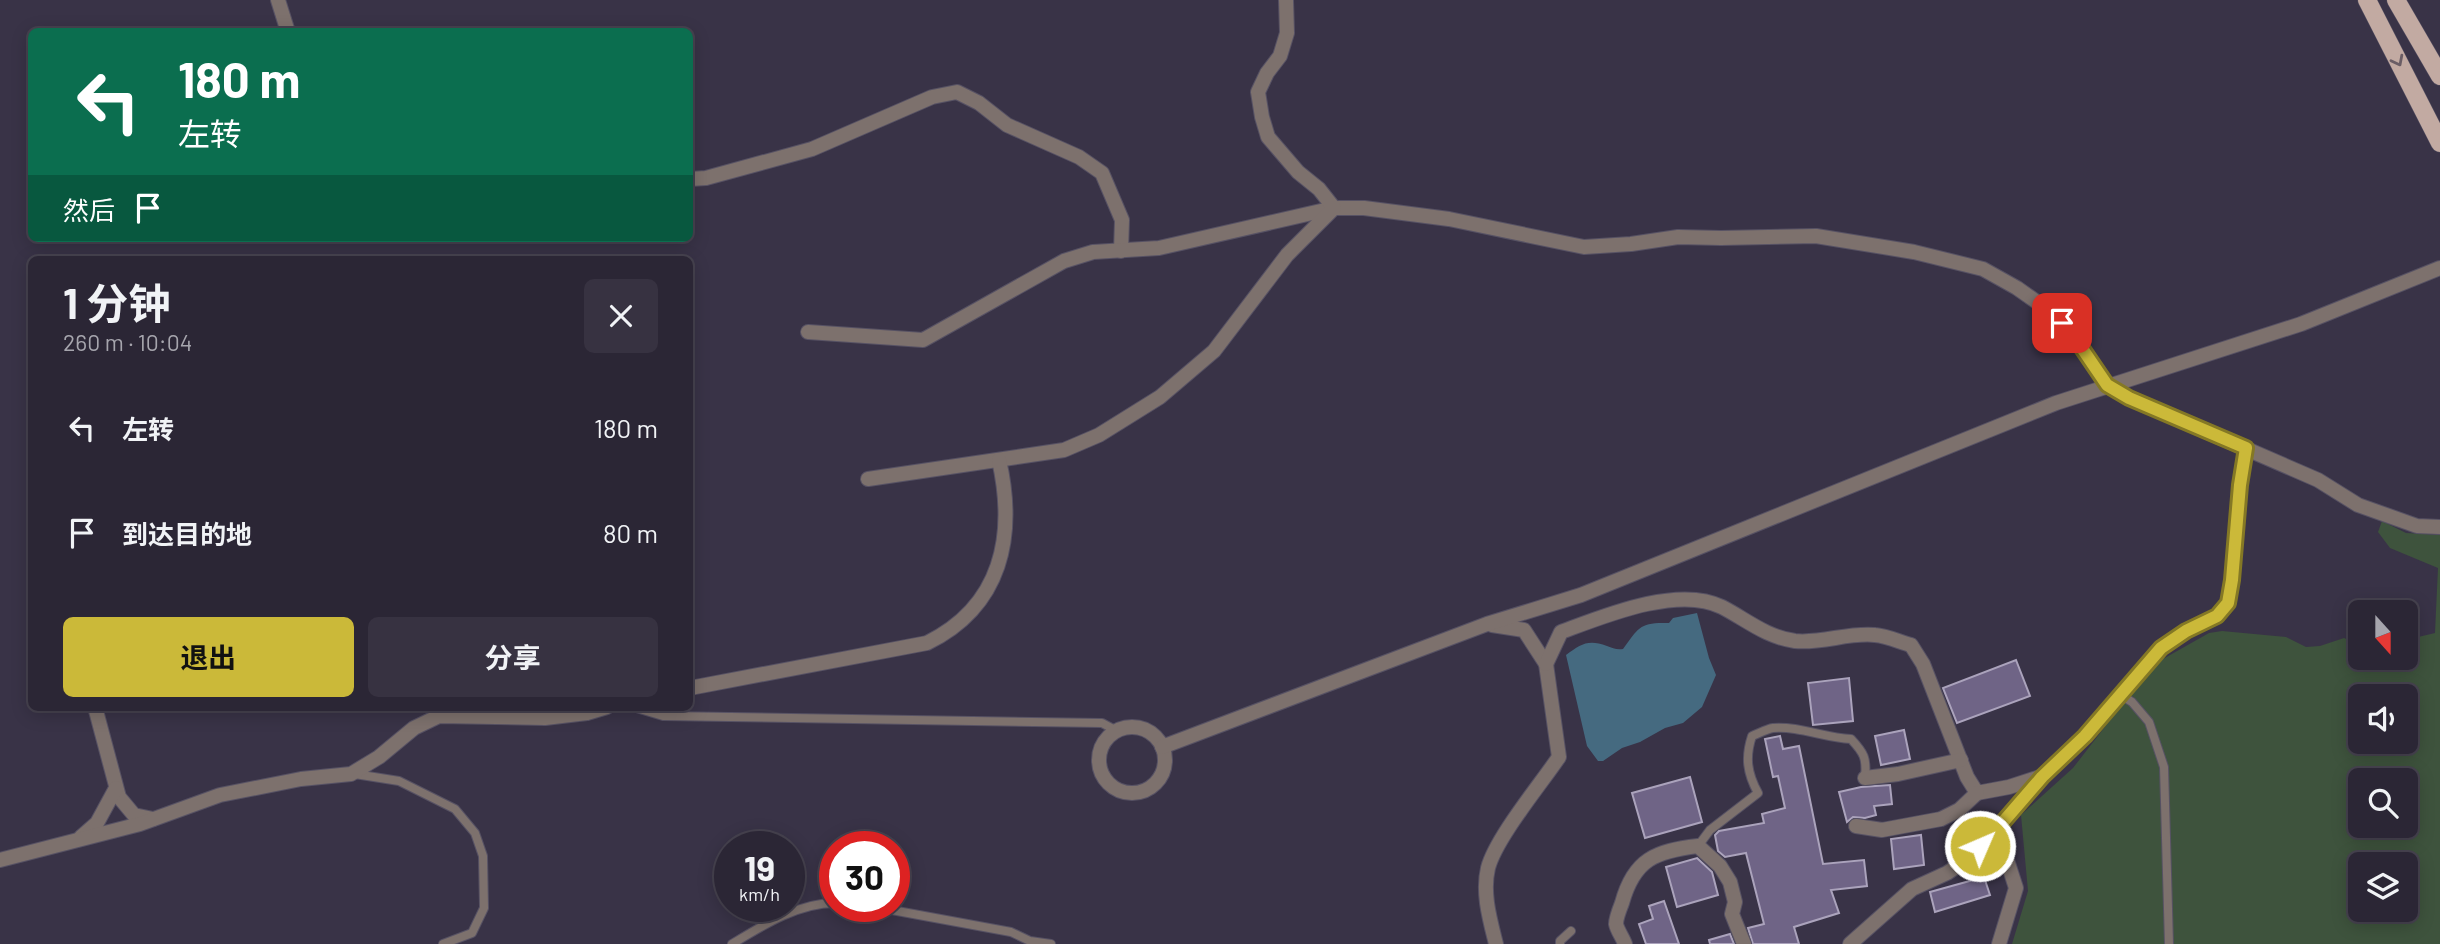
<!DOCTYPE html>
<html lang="zh">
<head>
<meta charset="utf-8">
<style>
  body { margin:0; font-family:Barlow,"Noto Sans SC",sans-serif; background:#373241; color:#f1f3f6; height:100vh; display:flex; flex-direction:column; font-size:26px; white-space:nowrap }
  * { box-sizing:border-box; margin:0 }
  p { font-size:23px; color:#a6a5ad }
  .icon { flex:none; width:38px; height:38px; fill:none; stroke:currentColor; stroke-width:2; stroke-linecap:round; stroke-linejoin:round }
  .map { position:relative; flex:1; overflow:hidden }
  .side { position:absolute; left:28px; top:256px; width:665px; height:455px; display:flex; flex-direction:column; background:#2b2635; border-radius:10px; box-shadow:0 4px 18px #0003,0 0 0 2px #474350 }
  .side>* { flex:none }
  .guide { position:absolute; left:28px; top:28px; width:665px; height:214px; border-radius:10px; box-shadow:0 4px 18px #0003,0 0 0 2px #474350; background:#0b6e4f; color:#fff; overflow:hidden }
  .needle { width:46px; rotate:159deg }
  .buttons { position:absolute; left:2348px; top:600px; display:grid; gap:14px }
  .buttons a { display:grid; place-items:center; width:70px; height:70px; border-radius:10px; background:#2b2635; box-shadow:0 4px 18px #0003,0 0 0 2px #474350; font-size:35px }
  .speed { position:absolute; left:714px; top:831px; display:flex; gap:14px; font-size:35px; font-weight:700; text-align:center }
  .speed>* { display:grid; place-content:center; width:91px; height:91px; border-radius:50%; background:#2b2635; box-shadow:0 4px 18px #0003,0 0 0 2px #474350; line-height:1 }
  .speed small { font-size:18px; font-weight:400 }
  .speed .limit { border:10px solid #d22; background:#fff; color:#111 }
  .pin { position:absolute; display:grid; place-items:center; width:60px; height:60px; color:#fff; margin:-30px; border-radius:14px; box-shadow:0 4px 10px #0006 }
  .me { position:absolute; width:77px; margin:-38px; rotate:45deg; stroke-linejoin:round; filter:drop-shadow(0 0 5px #0008) }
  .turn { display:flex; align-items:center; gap:24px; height:147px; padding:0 35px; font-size:32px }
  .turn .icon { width:91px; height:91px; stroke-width:2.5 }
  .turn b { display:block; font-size:49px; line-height:60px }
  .then { display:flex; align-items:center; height:66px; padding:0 35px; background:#0003; gap:14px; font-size:26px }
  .round { display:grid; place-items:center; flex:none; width:74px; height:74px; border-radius:10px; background:#373241 }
  .overview { display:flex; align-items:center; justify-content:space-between; height:119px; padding:0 35px }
  h1 { font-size:42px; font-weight:700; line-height:52px }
  .primary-button { display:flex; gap:14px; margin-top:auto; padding:14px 35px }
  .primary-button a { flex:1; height:80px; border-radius:10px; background:#cbb939; color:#111; font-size:28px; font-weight:700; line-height:80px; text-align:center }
  .primary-button a+a { background:#373241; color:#f1f3f6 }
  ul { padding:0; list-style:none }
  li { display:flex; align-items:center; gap:21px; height:105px; padding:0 35px }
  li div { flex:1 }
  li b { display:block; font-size:26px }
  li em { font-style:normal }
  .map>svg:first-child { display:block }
  .green { fill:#3e533d; fill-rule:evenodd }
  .water { fill:#456a80 }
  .building { fill:#6f6486; stroke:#aba3bc; stroke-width:2 }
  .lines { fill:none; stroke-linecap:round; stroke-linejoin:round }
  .service-casing { stroke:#575264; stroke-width:10 }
  .minor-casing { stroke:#575264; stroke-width:16 }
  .primary-casing { stroke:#575264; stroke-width:19 }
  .service { stroke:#7d716d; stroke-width:8 }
  .minor { stroke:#7d716d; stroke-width:14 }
  .primary { stroke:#c2aaa2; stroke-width:18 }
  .oneway { stroke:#6a5d65 }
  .route-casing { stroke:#847825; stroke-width:18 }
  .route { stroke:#cbb939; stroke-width:12 }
</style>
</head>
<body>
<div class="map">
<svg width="2440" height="944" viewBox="0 0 2440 944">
  <rect width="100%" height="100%" fill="#393347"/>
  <!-- green -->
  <path class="green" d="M2382,521L2406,533L2440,535V944H2012L2028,891L2021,815L2073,768L2125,701L2163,659L2209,633L2222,631L2286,637L2306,647L2320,646L2344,638L2361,646V658L2391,660L2406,658V646L2414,638L2435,633L2438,568L2390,548L2378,532ZM2361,696H2406V742H2361ZM2361,780H2406V826H2361ZM2361,864H2406V910H2361Z"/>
  <!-- water -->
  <path class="water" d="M1697,613L1709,658L1716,675L1702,707L1683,723L1665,728L1640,742L1622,748L1603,761H1598L1587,746L1566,655C1581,644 1588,639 1607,646C1613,648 1616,650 1623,649C1639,627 1640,622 1669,623L1673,618Z"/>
  <!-- building -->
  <g class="building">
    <polygon points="2016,660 2030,696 1957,723 1943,688"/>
    <polygon points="1849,678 1853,721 1813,725 1808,683"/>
    <polygon points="1904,730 1910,759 1881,765 1875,736"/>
    <polygon points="1780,736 1783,749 1799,746 1823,864 1864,860 1867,886 1831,890 1839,913 1794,927 1799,944 1753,944 1748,928 1764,924 1746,853 1725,857 1718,851 1715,835 1719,831 1764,823 1762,814 1785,808 1778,776 1773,777 1765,739"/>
    <polygon points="1690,777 1702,822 1645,838 1632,793"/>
    <polygon points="1890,785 1892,804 1874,806 1876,815 1865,818 1853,817 1847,822 1839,792 1861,787"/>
    <polygon points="1921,835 1924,865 1894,869 1891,839"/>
    <polygon points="1697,858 1712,872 1718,895 1677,907 1666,867"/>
    <polygon points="1984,877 1990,895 1935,912 1930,892"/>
    <polygon points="1664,901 1679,944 1646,944 1639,924 1653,919 1649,906"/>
    <polygon points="1730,934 1734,944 1710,944 1709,940"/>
  </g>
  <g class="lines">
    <defs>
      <g id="service">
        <polyline points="2119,694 2132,702 2149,722 2164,767 2169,944"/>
        <polyline points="633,707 663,716 1102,723 1117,731"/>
        <polyline points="355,774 399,781 455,809 475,833 483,856 484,908 472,933 443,944"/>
        <path d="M1698,846L1710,830L1758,793C1747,773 1745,757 1752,736C1758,734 1766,729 1773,728C1799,726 1825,738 1851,739C1864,753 1867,758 1865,778"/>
        <polyline points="870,906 1011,932 1030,941 1051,944"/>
        <path d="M732,944C763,925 798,903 835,903"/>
        <polyline points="1560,944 1560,941 1571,931"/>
      </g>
      <g id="minor">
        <polyline points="278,0 288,32"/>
        <polyline points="690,179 706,178 812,149 932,97 957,92 979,103 1007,125 1079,157 1102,173 1122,220 1121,251"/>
        <polyline points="808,332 923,340 1064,261 1093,252 1159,248 1334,208 1364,208 1449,219 1584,247 1631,244 1678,237 1721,238 1816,236 1914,252 1983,269 2017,288 2051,312 2073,335 2107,385 2129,398 2318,480 2358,505 2417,526 2440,527"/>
        <polyline points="868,479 1064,450 1099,435 1160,397 1214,351 1287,255 1334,208 1319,189 1298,172 1268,137 1262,117 1258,92 1267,73 1280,56 1287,33 1286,0"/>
        <path d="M1492,625L1524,630L1546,664L1559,757C1540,785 1496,838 1488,868C1482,893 1490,920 1496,944"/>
        <path d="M1546,664L1561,632C1604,616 1678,585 1722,607C1747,620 1766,637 1795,641C1821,644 1849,632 1875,635C1887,636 1900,642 1911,645L1923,664L1967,777L1977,793L2009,787L2040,777"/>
        <path d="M690,688L927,643C1002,606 1016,536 999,460"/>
        <polyline points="95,707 119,797 134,815 153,819"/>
        <circle cx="1132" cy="760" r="33"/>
        <polyline points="1162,747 1487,624 1581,595 2056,403 2301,324 2440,268"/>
        <polyline points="1865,778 1898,774 1961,760"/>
        <polyline points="1856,826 1882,830 1941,819 1959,810 1977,793"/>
        <polyline points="1997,829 2016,888 1999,944"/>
        <polyline points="81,837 97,823 116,788"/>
        <polyline points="0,860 140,824 220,795 301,779 351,774 379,757 414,728 439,716 545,718 587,713 607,707"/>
        <path d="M1625,944C1623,938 1617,930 1616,924C1616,918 1620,908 1622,903C1634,859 1656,851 1698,846L1720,866L1730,882L1735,902L1732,914L1744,944"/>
        <polyline points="1850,944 1912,889 1947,873 1962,863 1997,829 2042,777 2085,736 2161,648 2186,631 2217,616 2228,603 2232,580 2240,486 2246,448"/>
      </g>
      <g id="primary">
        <polyline points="2367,0 2440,143"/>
        <polyline points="2396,0 2440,76"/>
      </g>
    </defs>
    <!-- service casing -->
    <use href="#service" class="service-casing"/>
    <!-- minor casing -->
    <use href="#minor" class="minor-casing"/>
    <!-- primary casing -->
    <use href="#primary" class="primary-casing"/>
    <!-- service -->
    <use href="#service" class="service"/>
    <!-- minor -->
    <use href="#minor" class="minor"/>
    <!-- primary -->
    <use href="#primary" class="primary"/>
  </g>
  <!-- one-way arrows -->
  <defs><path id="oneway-chevron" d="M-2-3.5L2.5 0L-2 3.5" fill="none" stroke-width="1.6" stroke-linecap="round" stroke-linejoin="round" transform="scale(1.75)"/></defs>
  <use class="oneway" href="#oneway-chevron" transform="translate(2398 61) rotate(63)"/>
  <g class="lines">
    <defs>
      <polyline id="route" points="1980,846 1997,829 2042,777 2085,736 2161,648 2186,631 2217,616 2228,603 2232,580 2240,485 2246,448 2129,398 2107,385 2073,335 2062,323"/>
    </defs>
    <!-- route casing -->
    <use href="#route" class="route-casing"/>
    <!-- route -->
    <use href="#route" class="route"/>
  </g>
</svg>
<div class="buttons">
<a><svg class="needle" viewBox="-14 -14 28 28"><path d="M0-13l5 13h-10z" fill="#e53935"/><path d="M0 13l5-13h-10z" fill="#a6a5ad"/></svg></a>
<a><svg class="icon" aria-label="sound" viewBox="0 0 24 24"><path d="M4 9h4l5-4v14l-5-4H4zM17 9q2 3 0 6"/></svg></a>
<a><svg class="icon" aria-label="search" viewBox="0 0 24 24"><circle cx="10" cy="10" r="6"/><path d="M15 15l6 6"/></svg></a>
<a><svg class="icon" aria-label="layers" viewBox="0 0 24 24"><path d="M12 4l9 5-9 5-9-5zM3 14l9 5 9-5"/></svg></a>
</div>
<div class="speed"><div>19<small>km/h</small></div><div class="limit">30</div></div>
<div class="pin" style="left:2062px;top:323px;background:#d93025"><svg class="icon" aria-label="arrive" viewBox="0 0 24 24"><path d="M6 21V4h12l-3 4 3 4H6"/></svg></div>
<svg class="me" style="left:1980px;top:846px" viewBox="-20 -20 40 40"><circle r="17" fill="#cbb939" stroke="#fff" stroke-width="3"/><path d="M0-11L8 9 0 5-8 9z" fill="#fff"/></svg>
<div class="guide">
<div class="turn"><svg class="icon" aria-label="left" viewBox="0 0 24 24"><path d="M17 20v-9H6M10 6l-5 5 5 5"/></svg><div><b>180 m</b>左转</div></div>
<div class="then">然后<svg class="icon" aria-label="arrive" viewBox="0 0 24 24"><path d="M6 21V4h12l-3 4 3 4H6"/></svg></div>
</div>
<section class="side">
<div class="overview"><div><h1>1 分钟</h1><p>260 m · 10:04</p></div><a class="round"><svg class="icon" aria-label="close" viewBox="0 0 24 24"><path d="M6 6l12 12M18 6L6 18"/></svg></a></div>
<ul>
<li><svg class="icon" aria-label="left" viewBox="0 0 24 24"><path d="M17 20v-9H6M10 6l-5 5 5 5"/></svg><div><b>左转</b></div><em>180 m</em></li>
<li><svg class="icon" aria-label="arrive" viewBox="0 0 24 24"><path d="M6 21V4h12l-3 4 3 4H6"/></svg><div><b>到达目的地</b></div><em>80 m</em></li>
</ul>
<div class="primary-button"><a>退出</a><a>分享</a></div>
</section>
</div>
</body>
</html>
